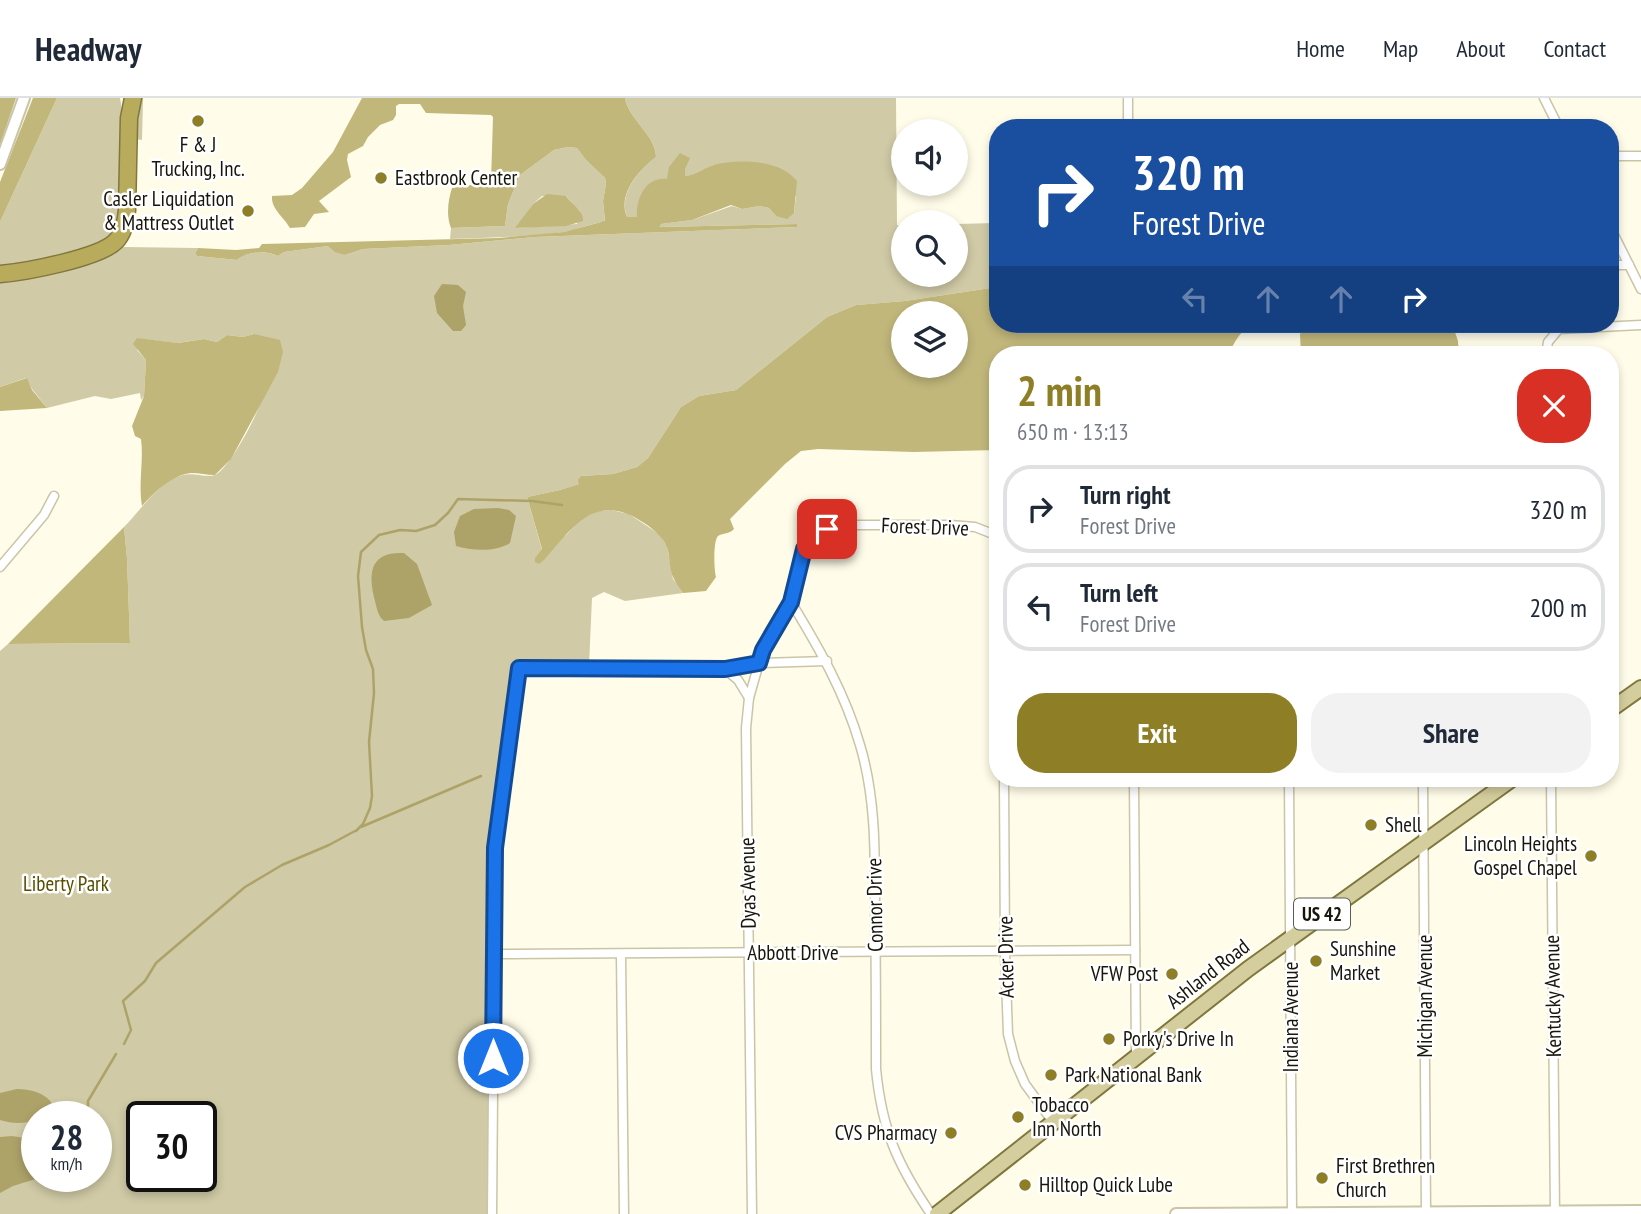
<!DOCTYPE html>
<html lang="en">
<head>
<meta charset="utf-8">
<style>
  body { margin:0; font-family:"PT Sans Narrow",sans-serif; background:#f2f2f3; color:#1f2937; height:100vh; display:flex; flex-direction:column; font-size:26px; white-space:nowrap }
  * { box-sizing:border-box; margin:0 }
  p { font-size:23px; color:#747a83 }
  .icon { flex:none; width:38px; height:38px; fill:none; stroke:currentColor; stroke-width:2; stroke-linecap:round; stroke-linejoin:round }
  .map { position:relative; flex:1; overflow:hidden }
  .panel { position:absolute; left:989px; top:248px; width:630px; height:441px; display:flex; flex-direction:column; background:#fff; border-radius:28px; box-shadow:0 4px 10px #0003 }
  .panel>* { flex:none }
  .guide { position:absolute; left:989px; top:21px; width:630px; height:214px; border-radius:28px; box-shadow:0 4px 10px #0003; background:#1a4fa0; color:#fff; overflow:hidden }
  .buttons { position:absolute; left:891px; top:21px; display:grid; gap:14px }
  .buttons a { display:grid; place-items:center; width:77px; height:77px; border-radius:50%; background:#fff; box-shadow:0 4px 10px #0003; font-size:35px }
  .speed { position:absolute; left:21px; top:1003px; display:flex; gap:14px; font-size:35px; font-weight:700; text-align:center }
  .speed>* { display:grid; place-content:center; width:91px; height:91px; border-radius:50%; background:#fff; box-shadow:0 4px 10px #0003; line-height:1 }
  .speed small { font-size:18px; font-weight:400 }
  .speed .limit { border:4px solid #111; border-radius:10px; background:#fff; color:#111 }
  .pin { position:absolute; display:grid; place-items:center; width:60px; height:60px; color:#fff; margin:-30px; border-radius:14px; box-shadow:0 4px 10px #0006 }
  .me { position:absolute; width:77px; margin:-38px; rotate:0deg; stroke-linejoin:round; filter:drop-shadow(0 0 5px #0008) }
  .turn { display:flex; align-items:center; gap:24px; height:147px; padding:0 28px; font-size:32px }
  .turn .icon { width:91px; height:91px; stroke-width:2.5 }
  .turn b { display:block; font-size:49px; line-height:60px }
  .lanes { display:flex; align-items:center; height:66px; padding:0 28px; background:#0003; justify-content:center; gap:35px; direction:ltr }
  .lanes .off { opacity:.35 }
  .round { display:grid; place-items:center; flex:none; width:74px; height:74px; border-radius:28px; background:#f2f2f3 }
  .summary { display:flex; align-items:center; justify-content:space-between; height:119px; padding:0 28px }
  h1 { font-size:42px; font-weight:700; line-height:52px; color:#8e7f26 }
  .primary-button { display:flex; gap:14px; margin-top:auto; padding:14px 28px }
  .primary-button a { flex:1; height:80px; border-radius:28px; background:#8e7f26; color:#fff; font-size:28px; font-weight:700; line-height:80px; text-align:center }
  .primary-button a+a { background:#f2f2f3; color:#1f2937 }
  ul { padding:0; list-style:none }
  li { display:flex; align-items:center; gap:21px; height:88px; margin:0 14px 10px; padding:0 14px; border:4px solid #e0e1e3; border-radius:28px }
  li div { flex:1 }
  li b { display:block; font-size:26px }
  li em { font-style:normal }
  header { display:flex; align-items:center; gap:42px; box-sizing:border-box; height:98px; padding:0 35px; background:#fff; border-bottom:2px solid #e0e1e3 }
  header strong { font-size:33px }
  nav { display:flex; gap:38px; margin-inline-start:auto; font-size:24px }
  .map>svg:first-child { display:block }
  .green { fill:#d0caa6; fill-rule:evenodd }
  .forest { fill:#c1b77b; fill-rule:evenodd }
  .water { fill:#ada369 }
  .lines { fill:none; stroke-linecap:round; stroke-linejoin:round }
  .stream { stroke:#ada369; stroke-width:2.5 }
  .minor-casing { stroke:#cac5a7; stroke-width:11 }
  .tertiary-casing { stroke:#cac5a7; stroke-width:14 }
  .primary-casing { stroke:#80773f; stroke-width:18 }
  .motorway-casing { stroke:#80773f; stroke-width:19 }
  .minor { stroke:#fff; stroke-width:8 }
  .tertiary { stroke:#fff; stroke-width:10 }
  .primary { stroke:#d4cd9d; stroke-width:14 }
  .motorway { stroke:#b8ab5b; stroke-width:16 }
  .route-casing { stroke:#114b97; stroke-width:18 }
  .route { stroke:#1a73e8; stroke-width:12 }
  .poi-dot { fill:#8e7f26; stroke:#fff; stroke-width:2.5 }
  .labels { text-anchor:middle; stroke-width:5; stroke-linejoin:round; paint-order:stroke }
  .shield { fill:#fff; stroke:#5d5c54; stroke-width:2 }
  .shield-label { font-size:19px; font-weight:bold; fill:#18160b }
  .poi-label { font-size:21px; fill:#18160b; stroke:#fff; text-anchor:start }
  .street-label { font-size:21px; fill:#18160b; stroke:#fff }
  .park-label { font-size:21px; fill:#594d00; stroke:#fff }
</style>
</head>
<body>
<header>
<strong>Headway</strong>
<nav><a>Home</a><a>Map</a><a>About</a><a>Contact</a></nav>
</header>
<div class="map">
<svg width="1641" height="1116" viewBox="0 0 1641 1116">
  <rect width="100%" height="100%" fill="#fffce9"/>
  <!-- green -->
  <g class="green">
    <path d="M57,0H120C125,25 122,51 122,76C121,93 123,114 115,130C102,158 28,164 0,169V124Z"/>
    <polygon points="138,0 143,0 142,42 136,41"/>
    <path d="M625,0H896L897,127L903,128V177H956V126L997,125V189L905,203L856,207L827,219L736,292L699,298L681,309L648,360L637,369L613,376L581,378L579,386L560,392L527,399L542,452L535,460L567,436L581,421L598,413L611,412L629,416L659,436L667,448L673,481L683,495L625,503L604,494L592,500L589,567H515L490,758L488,1116H0V553L8,546L130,545L127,460L124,429C141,412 159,383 183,377C194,374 205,380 215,377C228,372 261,313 261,300C261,279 256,257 254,236L243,239L227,237L217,244L204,241L177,245L142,241L137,252L146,262L144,298L141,302L140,295L111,301L95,298L47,310L32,291L26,280L0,289V182L111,156L124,149L198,150L195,155L197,158L237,162C248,153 265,152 278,158L284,154L328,148L345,157L363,151L449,147L535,139L797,129L796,126L657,129L661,126L692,122L732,108L742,111L760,108L769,110L776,118L794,115L796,98L713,67L696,77L685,78V71L667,81L637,119H627C618,96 639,72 656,59C656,37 628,21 625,0ZM37,1018H96V1078H37ZM142,1018H201V1078H142Z"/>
    <path d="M568,49L577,50L586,62L605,80L606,86L603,103L605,124C600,123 574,132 564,134C526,139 488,140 450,141L451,130L505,128L508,106L520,77L554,52ZM542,98H566L580,113L577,126L516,130L533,106Z"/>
  </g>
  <!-- forest -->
  <g class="forest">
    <polygon points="0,0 16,0 0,47"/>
    <polygon points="33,0 57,0 0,124 0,84"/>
    <path d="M362,0H625C628,21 656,37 656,59C640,71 617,96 627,119H637C636,101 645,79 667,81L669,69L680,55L690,60L685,71V78C698,77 705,69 717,66C742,61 780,62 797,83L794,115L787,121L776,118L769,110L760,108L742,111L731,107L692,122L661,126L659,129L797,126V129L535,139L449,147L363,151L345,157L335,154L328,148L284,154L278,158C266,152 248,153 237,162L197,158L195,155L198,150L236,152L259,150L262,146L498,140L564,134L605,123L603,103L606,86L605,80L586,62L577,50L568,49L554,52L520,77L508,106L505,128L451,130C446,118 448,102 452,90L491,84L493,19L491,17L426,15L420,6H399L396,8V17L393,22L380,27L368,39L363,48L348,56L347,62L351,79L319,103L329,114L314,116L305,129L290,130C284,119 271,111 272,98L292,97L302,90L333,54Z"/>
    <path d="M547,96L566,98C572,106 584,113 583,123L566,128L515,130L533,106Z"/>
    <path d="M997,189L998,226H1279C1270,231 1267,227 1256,228C1241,228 1234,246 1228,257H998L997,352L914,354L818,351L801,353L785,366L730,421L734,431C730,436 723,435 718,438C713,443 714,472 716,479L706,493L683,495C680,491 676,486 674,481C668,470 671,455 665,445C658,434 648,427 636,420C592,396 570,433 544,462L539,466L535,464V460L542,451L527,399L560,392L579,386L578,382L581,378L613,376L637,369L648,360L681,309L699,298L736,292L827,219L856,207L905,203ZM956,215V268H903V215Z"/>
    <polygon points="1307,226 1445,226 1454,231 1458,243 1459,257 1301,257 1300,236"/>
    <path d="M254,236L280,242L283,254L278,274L231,361L215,377C207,377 199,375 191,375C174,376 153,395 142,408C138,385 144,363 141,341L135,338L132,328L144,298L146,262L133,246L137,240L178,245L204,241L217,244L227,237L243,239Z"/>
    <polygon points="27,280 32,292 47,310 0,313 0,289"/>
    <polygon points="124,429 127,460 130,545 8,546"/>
  </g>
  <!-- water -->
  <g class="water">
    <polygon points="442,186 458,187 466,194 463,208 466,227 461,233 453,233 437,215 434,198"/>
    <path d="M498,410L509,412L516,418L510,445C496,454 472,453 456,448L454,434L460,418L474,411Z"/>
    <path d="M404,455L417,466L432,507L409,520L384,523C378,518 377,511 375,503C368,476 369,453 404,455Z"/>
    <path d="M17,991C29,991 43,994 51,1004L50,1012L44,1018H37V1022C24,1026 13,1026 0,1022V995Z"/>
    <polygon points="12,1038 37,1042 37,1078 45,1078 13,1088 0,1095 0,1039"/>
  </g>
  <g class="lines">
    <!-- stream -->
    <g class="stream">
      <polyline points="361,729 481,678"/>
      <polyline points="356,733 363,726 370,710 372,698 369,644 374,595 373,571 366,552 362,529 358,478 361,454 379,437 400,432 416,433 435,427 448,415 458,401 532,403 562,407"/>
      <polyline points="124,946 131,932 123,903 145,883 156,865 245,789 282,767 329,747 355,733"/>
      <path d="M66,1018C76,1011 81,1014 88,1009V1003L116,956"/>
    </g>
    <defs>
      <g id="minor">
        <polyline points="1128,0 1128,30"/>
        <polyline points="1544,0 1559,30"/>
        <polyline points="1610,58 1641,58"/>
        <polyline points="1610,129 1641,191"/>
        <polyline points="1610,167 1629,167"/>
        <polyline points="1546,257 1548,244 1559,231 1641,227"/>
        <polyline points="0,469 44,417 54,398"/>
        <path d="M791,504C819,550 845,595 860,647C876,700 875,757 875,811C876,865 876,918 876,971C882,1032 897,1066 931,1116"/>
        <polyline points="725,571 738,582 749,600"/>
        <polyline points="1004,681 1005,854 1008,936 1015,963 1025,986 1053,1024"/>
        <polyline points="1134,681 1136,959"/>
        <polyline points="1289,681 1292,1116"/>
        <polyline points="1423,681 1426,1116"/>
        <polyline points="1551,681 1555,1116"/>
        <polyline points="494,856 1135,852"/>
        <polyline points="621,857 624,1116"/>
        <polyline points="492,1116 495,750 519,570 725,571 759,565 763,552 791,504 804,451 820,434 835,428 852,427 950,427 975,429 998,438"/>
        <polyline points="752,1116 746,630 749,600 759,565 827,563"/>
      </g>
      <g id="tertiary">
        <polyline points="0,66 24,0"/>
        <polyline points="1176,1116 1641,1113"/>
      </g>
      <g id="primary">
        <polyline points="1610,612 1641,590"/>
        <polyline points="937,1116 1248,871 1512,681"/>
      </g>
      <path id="motorway" d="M0,176C25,174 100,160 116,143C124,135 126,123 127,112L129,20L133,0"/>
    </defs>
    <!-- minor casing -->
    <use href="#minor" class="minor-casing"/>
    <!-- tertiary casing -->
    <use href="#tertiary" class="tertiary-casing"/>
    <!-- primary casing -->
    <use href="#primary" class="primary-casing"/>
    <!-- motorway casing -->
    <use href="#motorway" class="motorway-casing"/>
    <!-- minor -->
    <use href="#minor" class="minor"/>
    <!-- tertiary -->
    <use href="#tertiary" class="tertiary"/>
    <!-- primary -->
    <use href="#primary" class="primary"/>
    <!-- motorway -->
    <use href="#motorway" class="motorway"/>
  </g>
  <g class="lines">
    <defs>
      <polyline id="route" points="493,960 495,750 519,570 725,571 759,565 763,552 791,504 804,451 814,438 827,431"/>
    </defs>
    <!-- route casing -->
    <use href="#route" class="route-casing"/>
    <!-- route -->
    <use href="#route" class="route"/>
  </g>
  <!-- markers -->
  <g class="poi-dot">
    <circle cx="198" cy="23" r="7"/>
    <circle cx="381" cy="80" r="7"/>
    <circle cx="248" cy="113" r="7"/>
    <circle cx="1371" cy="727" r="7"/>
    <circle cx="1591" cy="758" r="7"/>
    <circle cx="1316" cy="863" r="7"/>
    <circle cx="1172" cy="876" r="7"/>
    <circle cx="1109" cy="941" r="7"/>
    <circle cx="1051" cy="977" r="7"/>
    <circle cx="1018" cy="1019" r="7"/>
    <circle cx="951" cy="1035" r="7"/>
    <circle cx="1322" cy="1080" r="7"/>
    <circle cx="1025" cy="1087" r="7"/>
  </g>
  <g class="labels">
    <!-- shield labels -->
    <rect class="shield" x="1294" y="800.5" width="56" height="31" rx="5"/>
    <g class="shield-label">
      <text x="1322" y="823">US 42</text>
    </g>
    <!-- poi labels -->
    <g class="poi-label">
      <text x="198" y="54" text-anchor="middle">F &amp; J<tspan x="198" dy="24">Trucking, Inc.</tspan></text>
      <text x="395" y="87">Eastbrook Center</text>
      <text x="234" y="108" text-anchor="end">Casler Liquidation<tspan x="234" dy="24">&amp; Mattress Outlet</tspan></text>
      <text x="1385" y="734">Shell</text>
      <text x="1577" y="753" text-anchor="end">Lincoln Heights<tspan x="1577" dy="24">Gospel Chapel</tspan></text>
      <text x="1330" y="858">Sunshine<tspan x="1330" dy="24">Market</tspan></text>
      <text x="1158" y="883" text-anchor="end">VFW Post</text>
      <text x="1123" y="948">Porky's Drive In</text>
      <text x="1065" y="984">Park National Bank</text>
      <text x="1032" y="1014">Tobacco<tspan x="1032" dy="24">Inn North</tspan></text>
      <text x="937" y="1042" text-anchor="end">CVS Pharmacy</text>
      <text x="1336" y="1075">First Brethren<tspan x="1336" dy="24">Church</tspan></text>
      <text x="1039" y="1094">Hilltop Quick Lube</text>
    </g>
    <!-- street labels -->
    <g class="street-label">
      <text transform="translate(925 429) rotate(2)" y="7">Forest Drive</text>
      <text transform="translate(748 785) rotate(-91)" y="7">Dyas Avenue</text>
      <text transform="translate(875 807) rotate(-91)" y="7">Connor Drive</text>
      <text x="793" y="862">Abbott Drive</text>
      <text transform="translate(1006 859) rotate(-91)" y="7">Acker Drive</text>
      <text transform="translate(1208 876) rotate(-38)" y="7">Ashland Road</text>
      <text transform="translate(1425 898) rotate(-90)" y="7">Michigan Avenue</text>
      <text transform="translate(1553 898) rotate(-91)" y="7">Kentucky Avenue</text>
      <text transform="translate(1291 919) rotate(-90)" y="7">Indiana Avenue</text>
    </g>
    <!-- park labels -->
    <g class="park-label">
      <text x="66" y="793">Liberty Park</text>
    </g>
  </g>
</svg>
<div class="buttons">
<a><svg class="icon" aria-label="sound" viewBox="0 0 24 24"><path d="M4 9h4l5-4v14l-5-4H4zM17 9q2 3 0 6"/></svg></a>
<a><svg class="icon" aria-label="search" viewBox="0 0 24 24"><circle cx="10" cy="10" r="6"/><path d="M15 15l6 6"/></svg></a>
<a><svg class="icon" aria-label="layers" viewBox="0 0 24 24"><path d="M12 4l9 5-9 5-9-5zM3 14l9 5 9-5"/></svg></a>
</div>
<div class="speed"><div>28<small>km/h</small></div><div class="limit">30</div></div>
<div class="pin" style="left:827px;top:431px;background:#d93025"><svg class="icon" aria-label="arrive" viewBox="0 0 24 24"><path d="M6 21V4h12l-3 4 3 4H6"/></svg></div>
<svg class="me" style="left:493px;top:960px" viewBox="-20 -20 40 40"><circle r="17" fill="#1a73e8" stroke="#fff" stroke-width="3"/><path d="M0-11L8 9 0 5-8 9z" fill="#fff"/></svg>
<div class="guide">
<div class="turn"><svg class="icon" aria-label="right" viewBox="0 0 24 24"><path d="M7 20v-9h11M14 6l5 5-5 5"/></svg><div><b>320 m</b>Forest Drive</div></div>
<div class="lanes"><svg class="icon off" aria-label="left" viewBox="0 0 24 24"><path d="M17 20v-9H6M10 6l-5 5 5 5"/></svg><svg class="icon off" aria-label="ahead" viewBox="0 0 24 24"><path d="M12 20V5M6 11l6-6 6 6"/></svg><svg class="icon off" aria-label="ahead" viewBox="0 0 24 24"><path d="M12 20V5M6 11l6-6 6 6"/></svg><svg class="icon" aria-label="right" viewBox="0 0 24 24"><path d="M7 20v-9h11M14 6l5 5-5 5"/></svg></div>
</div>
<section class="panel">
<div class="summary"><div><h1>2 min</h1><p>650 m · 13:13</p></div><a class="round" style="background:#d93025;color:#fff"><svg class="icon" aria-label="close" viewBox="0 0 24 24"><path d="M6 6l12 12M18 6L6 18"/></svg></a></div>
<ul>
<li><svg class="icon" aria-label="right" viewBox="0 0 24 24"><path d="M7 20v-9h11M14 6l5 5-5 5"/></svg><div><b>Turn right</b><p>Forest Drive</p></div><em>320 m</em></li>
<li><svg class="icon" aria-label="left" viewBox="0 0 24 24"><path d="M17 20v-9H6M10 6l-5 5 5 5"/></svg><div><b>Turn left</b><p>Forest Drive</p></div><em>200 m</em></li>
</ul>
<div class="primary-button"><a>Exit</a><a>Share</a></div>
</section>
</div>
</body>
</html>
